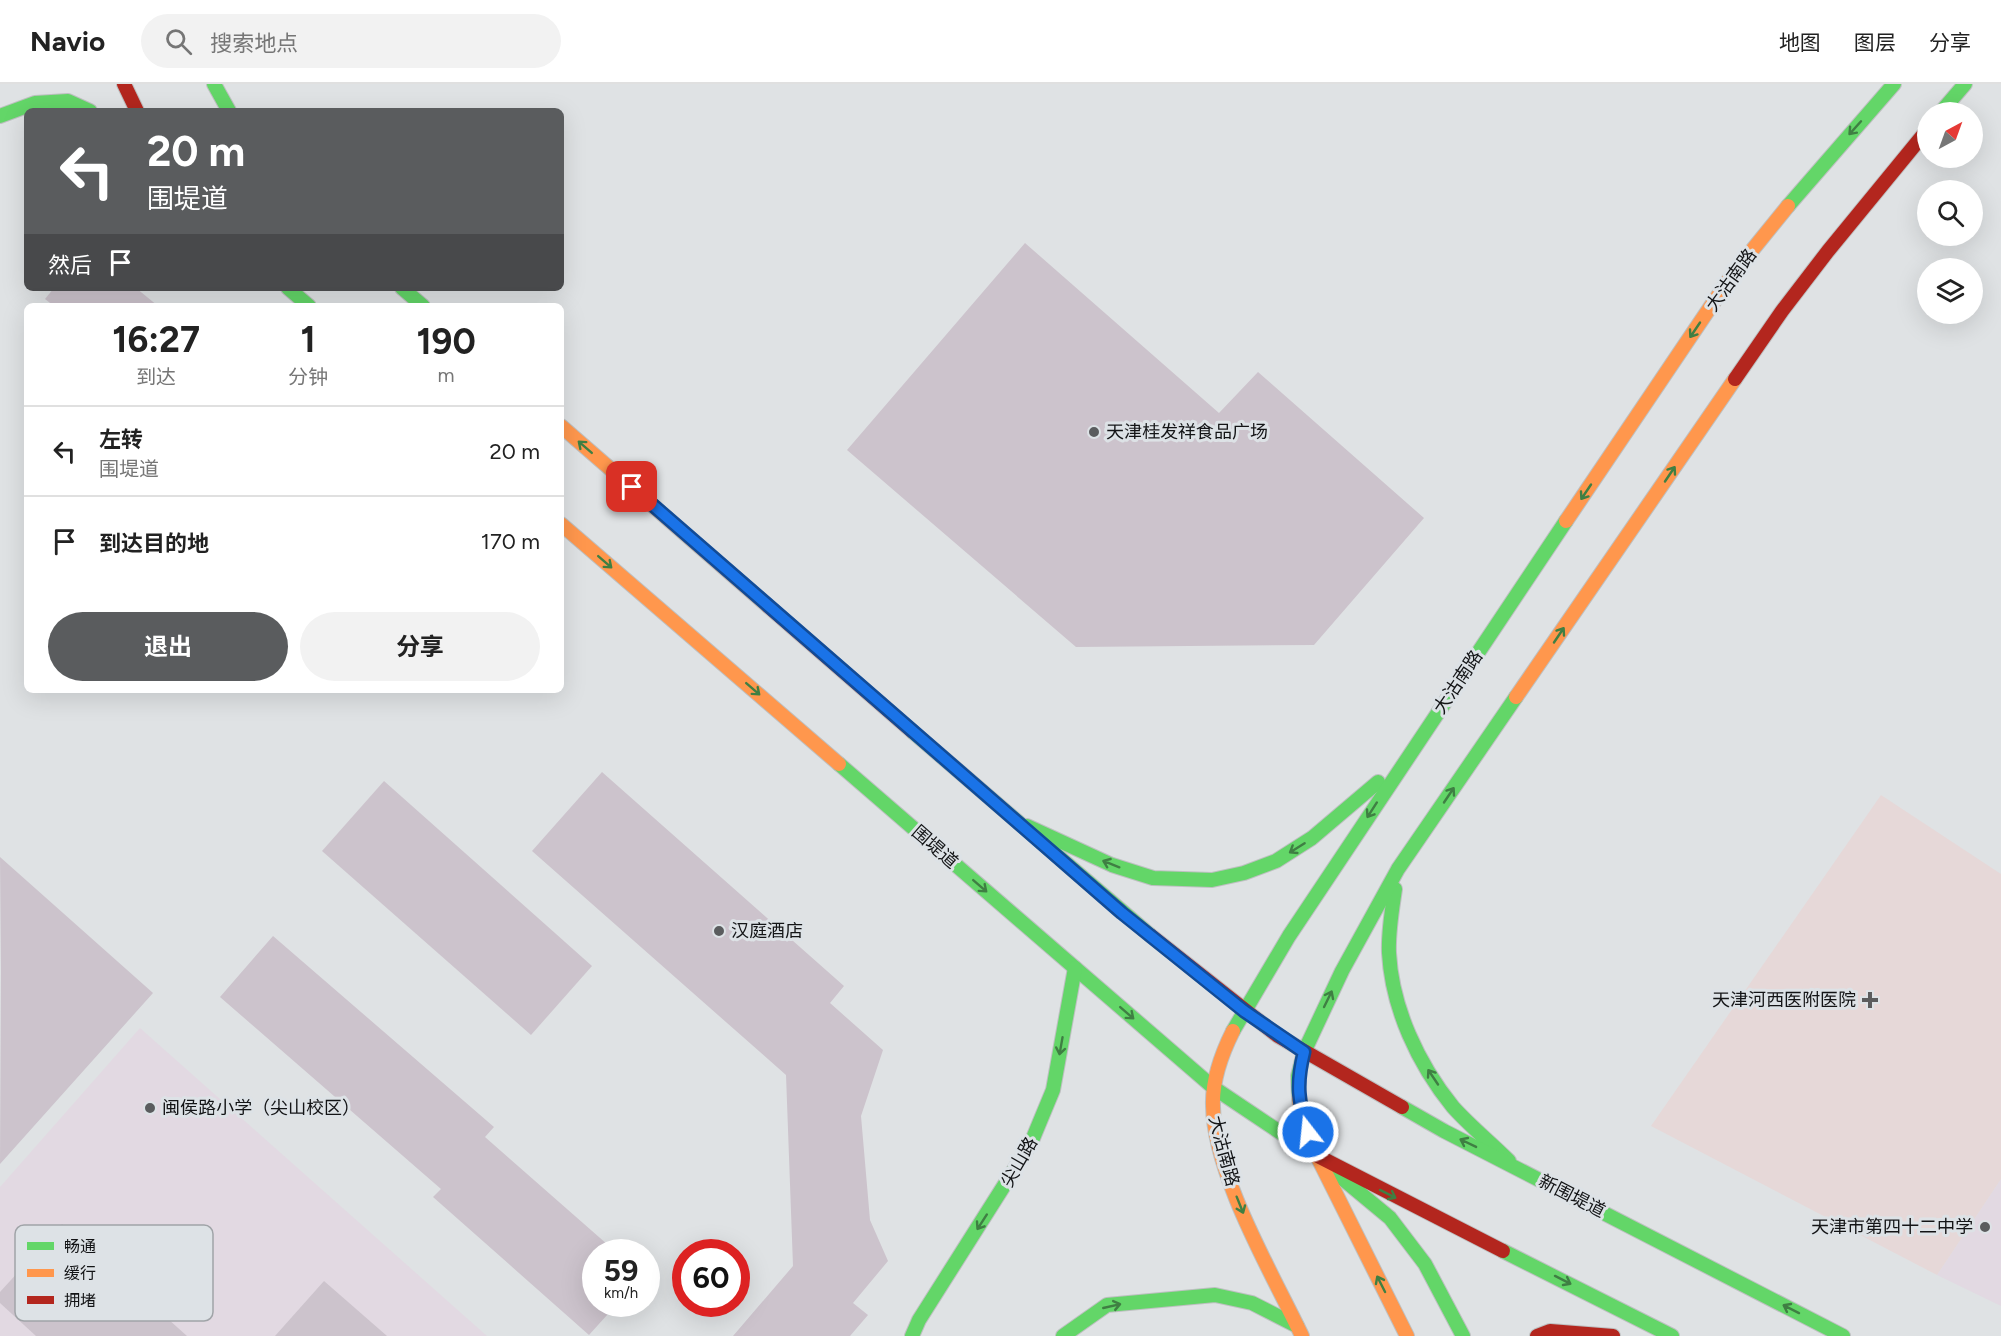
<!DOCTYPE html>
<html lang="zh">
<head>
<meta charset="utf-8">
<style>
  body { margin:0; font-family:Figtree,"Noto Sans SC",sans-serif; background:#f2f2f2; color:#222; height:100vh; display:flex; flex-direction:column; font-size:22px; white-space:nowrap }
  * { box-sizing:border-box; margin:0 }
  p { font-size:20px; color:#767676 }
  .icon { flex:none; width:33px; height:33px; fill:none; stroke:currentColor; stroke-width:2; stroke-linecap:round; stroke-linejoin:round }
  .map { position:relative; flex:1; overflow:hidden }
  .side { position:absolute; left:24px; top:219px; width:540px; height:390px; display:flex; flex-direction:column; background:#fff; border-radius:9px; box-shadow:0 6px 24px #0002 }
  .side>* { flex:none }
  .guide { position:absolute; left:24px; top:24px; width:540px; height:183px; border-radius:9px; box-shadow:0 6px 24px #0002; background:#5a5c5e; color:#fff; overflow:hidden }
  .needle { width:39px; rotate:41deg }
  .buttons { position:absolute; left:1917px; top:18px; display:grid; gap:12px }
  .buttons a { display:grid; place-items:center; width:66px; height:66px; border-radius:50%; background:#fff; box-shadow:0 6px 24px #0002; font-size:30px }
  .speed { position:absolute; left:582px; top:1155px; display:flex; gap:12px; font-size:30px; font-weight:700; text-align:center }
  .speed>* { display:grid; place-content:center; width:78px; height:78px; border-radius:50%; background:#fff; box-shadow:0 6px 24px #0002; line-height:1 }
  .speed small { font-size:15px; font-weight:400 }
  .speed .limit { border:9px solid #d22; background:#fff; color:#111 }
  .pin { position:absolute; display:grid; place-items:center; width:51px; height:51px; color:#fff; margin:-26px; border-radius:12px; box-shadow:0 3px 9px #0006 }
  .me { position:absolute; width:66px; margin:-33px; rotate:344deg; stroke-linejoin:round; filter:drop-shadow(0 0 4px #0008) }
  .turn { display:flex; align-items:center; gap:21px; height:126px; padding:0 24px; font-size:27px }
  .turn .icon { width:78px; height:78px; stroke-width:2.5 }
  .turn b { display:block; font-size:42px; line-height:51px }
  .then { display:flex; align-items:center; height:57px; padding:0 24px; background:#0003; gap:12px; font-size:22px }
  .eta { display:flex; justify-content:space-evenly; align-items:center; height:102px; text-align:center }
  .eta b { font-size:36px; font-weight:700; line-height:42px }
  .button { display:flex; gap:12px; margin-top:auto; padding:12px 24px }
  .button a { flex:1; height:69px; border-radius:36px; background:#5a5c5e; color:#fff; font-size:24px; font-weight:700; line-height:69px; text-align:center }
  .button a+a { background:#f2f2f2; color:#222 }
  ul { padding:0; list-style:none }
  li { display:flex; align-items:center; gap:18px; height:90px; padding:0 24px; border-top:2px solid #e0e0e0 }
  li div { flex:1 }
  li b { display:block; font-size:22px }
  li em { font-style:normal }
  header { display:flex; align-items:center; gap:36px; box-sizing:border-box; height:84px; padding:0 30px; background:#fff; border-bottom:2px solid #e0e0e0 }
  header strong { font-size:28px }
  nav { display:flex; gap:33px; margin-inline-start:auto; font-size:21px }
  .search { width:420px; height:54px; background:#f2f2f2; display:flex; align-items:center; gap:15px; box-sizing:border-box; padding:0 21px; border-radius:33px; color:#767676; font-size:22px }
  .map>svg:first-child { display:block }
  .education { fill:#e2d9e2 }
  .medical { fill:#e6d8d8 }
  .building { fill:#ccc3cc }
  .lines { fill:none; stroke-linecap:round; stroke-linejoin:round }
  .fast-casing { stroke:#bec0c1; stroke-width:16 }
  .slow-casing { stroke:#bec0c1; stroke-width:16 }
  .jam-casing { stroke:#bec0c1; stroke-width:16 }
  .fast { stroke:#63d668; stroke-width:14 }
  .slow { stroke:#ff974d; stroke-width:14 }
  .jam { stroke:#b3261e; stroke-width:14 }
  .oneway { stroke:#3f7f43 }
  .route-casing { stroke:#114b97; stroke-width:15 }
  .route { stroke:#1a73e8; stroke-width:10 }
  .poi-dot { fill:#5a5c5e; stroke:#dde2e6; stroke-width:2 }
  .labels { text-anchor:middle; stroke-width:6; stroke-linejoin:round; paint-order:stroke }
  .street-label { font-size:18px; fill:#131416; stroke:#dde2e6 }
  .poi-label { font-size:18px; fill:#131416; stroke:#dde2e6; text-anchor:start }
  .key { fill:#dde2e6; stroke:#a0a4a8; stroke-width:1.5 }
  .key-label { font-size:16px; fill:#131416 }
</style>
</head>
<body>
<header>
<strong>Navio</strong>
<div class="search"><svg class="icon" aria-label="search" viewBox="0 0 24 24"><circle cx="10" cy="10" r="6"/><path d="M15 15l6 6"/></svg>搜索地点</div>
<nav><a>地图</a><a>图层</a><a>分享</a></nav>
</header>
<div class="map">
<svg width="2001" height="1252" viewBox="0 0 2001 1252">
  <rect width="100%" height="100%" fill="#dfe2e4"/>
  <!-- education -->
  <g class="education">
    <polygon points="140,944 487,1252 0,1252 0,1103"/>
    <polygon points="2001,1095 2001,1222 1937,1191"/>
  </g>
  <!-- medical -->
  <polygon class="medical" points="1881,711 2001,790 2001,1095 1937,1191 1651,1042"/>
  <!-- building -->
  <g class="building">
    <polygon points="1025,159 1219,329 1258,288 1424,434 1314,561 1076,563 847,366"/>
    <polygon points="54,204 136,204 158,222 54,222 45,215"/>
    <polygon points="602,688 844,902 830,919 883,966 861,1032 870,1136 888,1177 853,1219 868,1231 850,1252 733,1252 793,1182 786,991 532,767"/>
    <polygon points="384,697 592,882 531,951 322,767"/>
    <polygon points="0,773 153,909 0,1080 1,888"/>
    <polygon points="273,852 494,1043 485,1053 616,1168 596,1168 596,1220 617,1220 589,1251 433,1113 441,1105 220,913"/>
    <polygon points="62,1140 187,1252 36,1252 0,1219 0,1208"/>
    <polygon points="324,1197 387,1252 275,1252"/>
  </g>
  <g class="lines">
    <defs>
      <g id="fast">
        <polyline points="214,0 229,27"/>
        <polyline points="1941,28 1965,0"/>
        <polyline points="0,32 35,19 68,17 90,27"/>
        <polyline points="1788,122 1894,0"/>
        <polyline points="288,204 309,222"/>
        <polyline points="402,204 423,222"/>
        <polyline points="913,648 1150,851"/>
        <polyline points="839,680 1214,1004 1308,1067"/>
        <polyline points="1027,742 1112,781 1153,794 1212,796 1244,789 1276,777 1312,754 1378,698"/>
        <path d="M1395,805C1392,826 1388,848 1389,869C1392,924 1418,980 1453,1023C1470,1042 1491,1059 1509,1077"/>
        <polyline points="1233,947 1289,852 1566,437"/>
        <polyline points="1299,1014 1298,992 1304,968 1342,887 1398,785 1516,613"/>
        <polyline points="1402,1023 1444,1047 1843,1252"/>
        <polyline points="1337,1090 1390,1134 1425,1180 1463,1252"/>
        <polyline points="1503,1167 1672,1252"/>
        <polyline points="912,1252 919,1236 1031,1059 1053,1006 1075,884"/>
        <polyline points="1063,1252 1107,1221 1215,1211 1252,1219 1297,1242"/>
      </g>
      <g id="slow">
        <polyline points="561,342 768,522"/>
        <polyline points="1566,437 1732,191 1788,122"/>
        <polyline points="561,440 839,680"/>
        <polyline points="1516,613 1735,295"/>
        <path d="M1233,947C1222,969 1212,996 1213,1022C1214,1091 1272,1189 1302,1252"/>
        <polyline points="1299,1014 1300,1022 1318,1074 1407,1252"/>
      </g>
      <g id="jam">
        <polyline points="124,0 137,27"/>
        <polyline points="1735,295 1782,227 1828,167 1928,45"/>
        <polyline points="768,522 913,648"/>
        <polyline points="1150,851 1278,952 1402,1023"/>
        <polyline points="1308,1067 1503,1167"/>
        <polyline points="1537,1252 1550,1247 1613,1252"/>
      </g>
    </defs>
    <!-- fast casing -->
    <use href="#fast" class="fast-casing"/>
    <!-- slow casing -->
    <use href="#slow" class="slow-casing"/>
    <!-- jam casing -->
    <use href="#jam" class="jam-casing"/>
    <!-- fast -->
    <use href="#fast" class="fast"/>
    <!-- slow -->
    <use href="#slow" class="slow"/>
    <!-- jam -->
    <use href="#jam" class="jam"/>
  </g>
  <!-- one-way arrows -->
  <defs><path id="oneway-shaft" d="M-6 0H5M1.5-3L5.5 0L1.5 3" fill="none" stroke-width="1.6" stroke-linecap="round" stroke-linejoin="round" transform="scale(1.5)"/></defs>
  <g class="oneway">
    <use href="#oneway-shaft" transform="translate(1855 44) rotate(132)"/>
    <use href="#oneway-shaft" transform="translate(1695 246) rotate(124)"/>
    <use href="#oneway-shaft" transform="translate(585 363) rotate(-139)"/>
    <use href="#oneway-shaft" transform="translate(1670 390) rotate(-56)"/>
    <use href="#oneway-shaft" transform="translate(1586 408) rotate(124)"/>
    <use href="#oneway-shaft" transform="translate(605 478) rotate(41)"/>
    <use href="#oneway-shaft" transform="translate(1559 551) rotate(-56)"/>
    <use href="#oneway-shaft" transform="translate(753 605) rotate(41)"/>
    <use href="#oneway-shaft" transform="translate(1449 711) rotate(-56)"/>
    <use href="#oneway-shaft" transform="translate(1372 726) rotate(123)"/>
    <use href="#oneway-shaft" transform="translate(1297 764) rotate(148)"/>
    <use href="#oneway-shaft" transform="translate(1111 780) rotate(-158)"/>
    <use href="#oneway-shaft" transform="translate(980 802) rotate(41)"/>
    <use href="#oneway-shaft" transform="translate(1328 915) rotate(-64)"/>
    <use href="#oneway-shaft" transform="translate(1127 929) rotate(41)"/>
    <use href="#oneway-shaft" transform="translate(1061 962) rotate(100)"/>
    <use href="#oneway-shaft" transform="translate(1433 993) rotate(-124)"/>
    <use href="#oneway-shaft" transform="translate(1468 1059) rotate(-154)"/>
    <use href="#oneway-shaft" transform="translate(1388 1110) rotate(27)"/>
    <use href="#oneway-shaft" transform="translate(1240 1121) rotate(68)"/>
    <use href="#oneway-shaft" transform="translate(982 1138) rotate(123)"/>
    <use href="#oneway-shaft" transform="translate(1563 1196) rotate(27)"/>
    <use href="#oneway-shaft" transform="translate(1381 1200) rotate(-117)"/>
    <use href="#oneway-shaft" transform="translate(1112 1222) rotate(-13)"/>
    <use href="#oneway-shaft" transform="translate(1791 1225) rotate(-153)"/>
  </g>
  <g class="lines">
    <defs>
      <path id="route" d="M632,403L1122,829L1244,927L1304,968C1296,1000 1298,1017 1308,1048"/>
    </defs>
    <!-- route casing -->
    <use href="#route" class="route-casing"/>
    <!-- route -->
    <use href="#route" class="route"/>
  </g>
  <!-- markers -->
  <g class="poi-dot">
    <circle cx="1094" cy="348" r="6"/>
    <circle cx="719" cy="847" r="6"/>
    <path d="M1867 907h6v6h6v6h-6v6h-6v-6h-6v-6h6z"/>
    <circle cx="150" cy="1024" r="6"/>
    <circle cx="1985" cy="1143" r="6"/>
  </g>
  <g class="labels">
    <!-- street labels -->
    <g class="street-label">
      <text transform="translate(1731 196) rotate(-54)" y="6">大沽南路</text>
      <text transform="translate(1458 598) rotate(-56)" y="6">大沽南路</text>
      <text transform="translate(935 763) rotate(41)" y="6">围堤道</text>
      <text transform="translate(1224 1067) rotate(75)" y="6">大沽南路</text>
      <text transform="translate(1019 1078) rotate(-60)" y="6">尖山路</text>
      <text transform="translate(1572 1112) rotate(27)" y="6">新围堤道</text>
    </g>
    <!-- poi labels -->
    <g class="poi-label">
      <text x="1106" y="354">天津桂发祥食品广场</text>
      <text x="731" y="853">汉庭酒店</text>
      <text x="1856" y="922" text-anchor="end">天津河西医附医院</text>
      <text x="162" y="1030">闽侯路小学（尖山校区）</text>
      <text x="1973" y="1149" text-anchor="end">天津市第四十二中学</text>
    </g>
  </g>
  <!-- legend -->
  <rect x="15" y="1141" width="198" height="96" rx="9" class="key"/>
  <rect x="27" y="1158" width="27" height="8" fill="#63d668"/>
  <rect x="27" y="1185" width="27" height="8" fill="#ff974d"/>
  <rect x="27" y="1212" width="27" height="8" fill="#b3261e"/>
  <g class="key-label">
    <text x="64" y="1168">畅通</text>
    <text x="64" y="1195">缓行</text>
    <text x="64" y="1222">拥堵</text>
  </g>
</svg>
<div class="buttons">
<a><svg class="needle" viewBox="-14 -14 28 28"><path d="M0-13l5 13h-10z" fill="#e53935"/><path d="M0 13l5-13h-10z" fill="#767676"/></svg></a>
<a><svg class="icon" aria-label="search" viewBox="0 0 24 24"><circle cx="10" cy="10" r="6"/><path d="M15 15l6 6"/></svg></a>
<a><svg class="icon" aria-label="layers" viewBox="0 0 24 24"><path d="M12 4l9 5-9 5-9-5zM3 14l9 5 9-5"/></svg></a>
</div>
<div class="speed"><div>59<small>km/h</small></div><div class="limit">60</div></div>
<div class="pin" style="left:632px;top:403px;background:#d93025"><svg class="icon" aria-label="arrive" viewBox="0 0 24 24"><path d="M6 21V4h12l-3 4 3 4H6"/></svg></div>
<svg class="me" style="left:1308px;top:1048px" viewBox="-20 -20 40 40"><circle r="17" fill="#1a73e8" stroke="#fff" stroke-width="3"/><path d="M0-11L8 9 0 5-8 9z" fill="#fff"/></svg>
<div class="guide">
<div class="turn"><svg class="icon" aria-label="left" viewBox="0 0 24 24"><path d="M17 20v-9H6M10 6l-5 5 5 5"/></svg><div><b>20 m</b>围堤道</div></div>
<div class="then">然后<svg class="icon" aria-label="arrive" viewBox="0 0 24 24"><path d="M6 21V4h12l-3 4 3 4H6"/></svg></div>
</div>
<section class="side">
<div class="eta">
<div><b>16:27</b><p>到达</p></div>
<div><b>1</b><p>分钟</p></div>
<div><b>190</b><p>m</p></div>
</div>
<ul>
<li><svg class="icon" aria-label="left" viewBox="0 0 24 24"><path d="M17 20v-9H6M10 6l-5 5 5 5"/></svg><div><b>左转</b><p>围堤道</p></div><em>20 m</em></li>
<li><svg class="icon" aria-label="arrive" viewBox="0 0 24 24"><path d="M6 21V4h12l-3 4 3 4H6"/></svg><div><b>到达目的地</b></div><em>170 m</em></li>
</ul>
<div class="button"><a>退出</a><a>分享</a></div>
</section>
</div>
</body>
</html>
